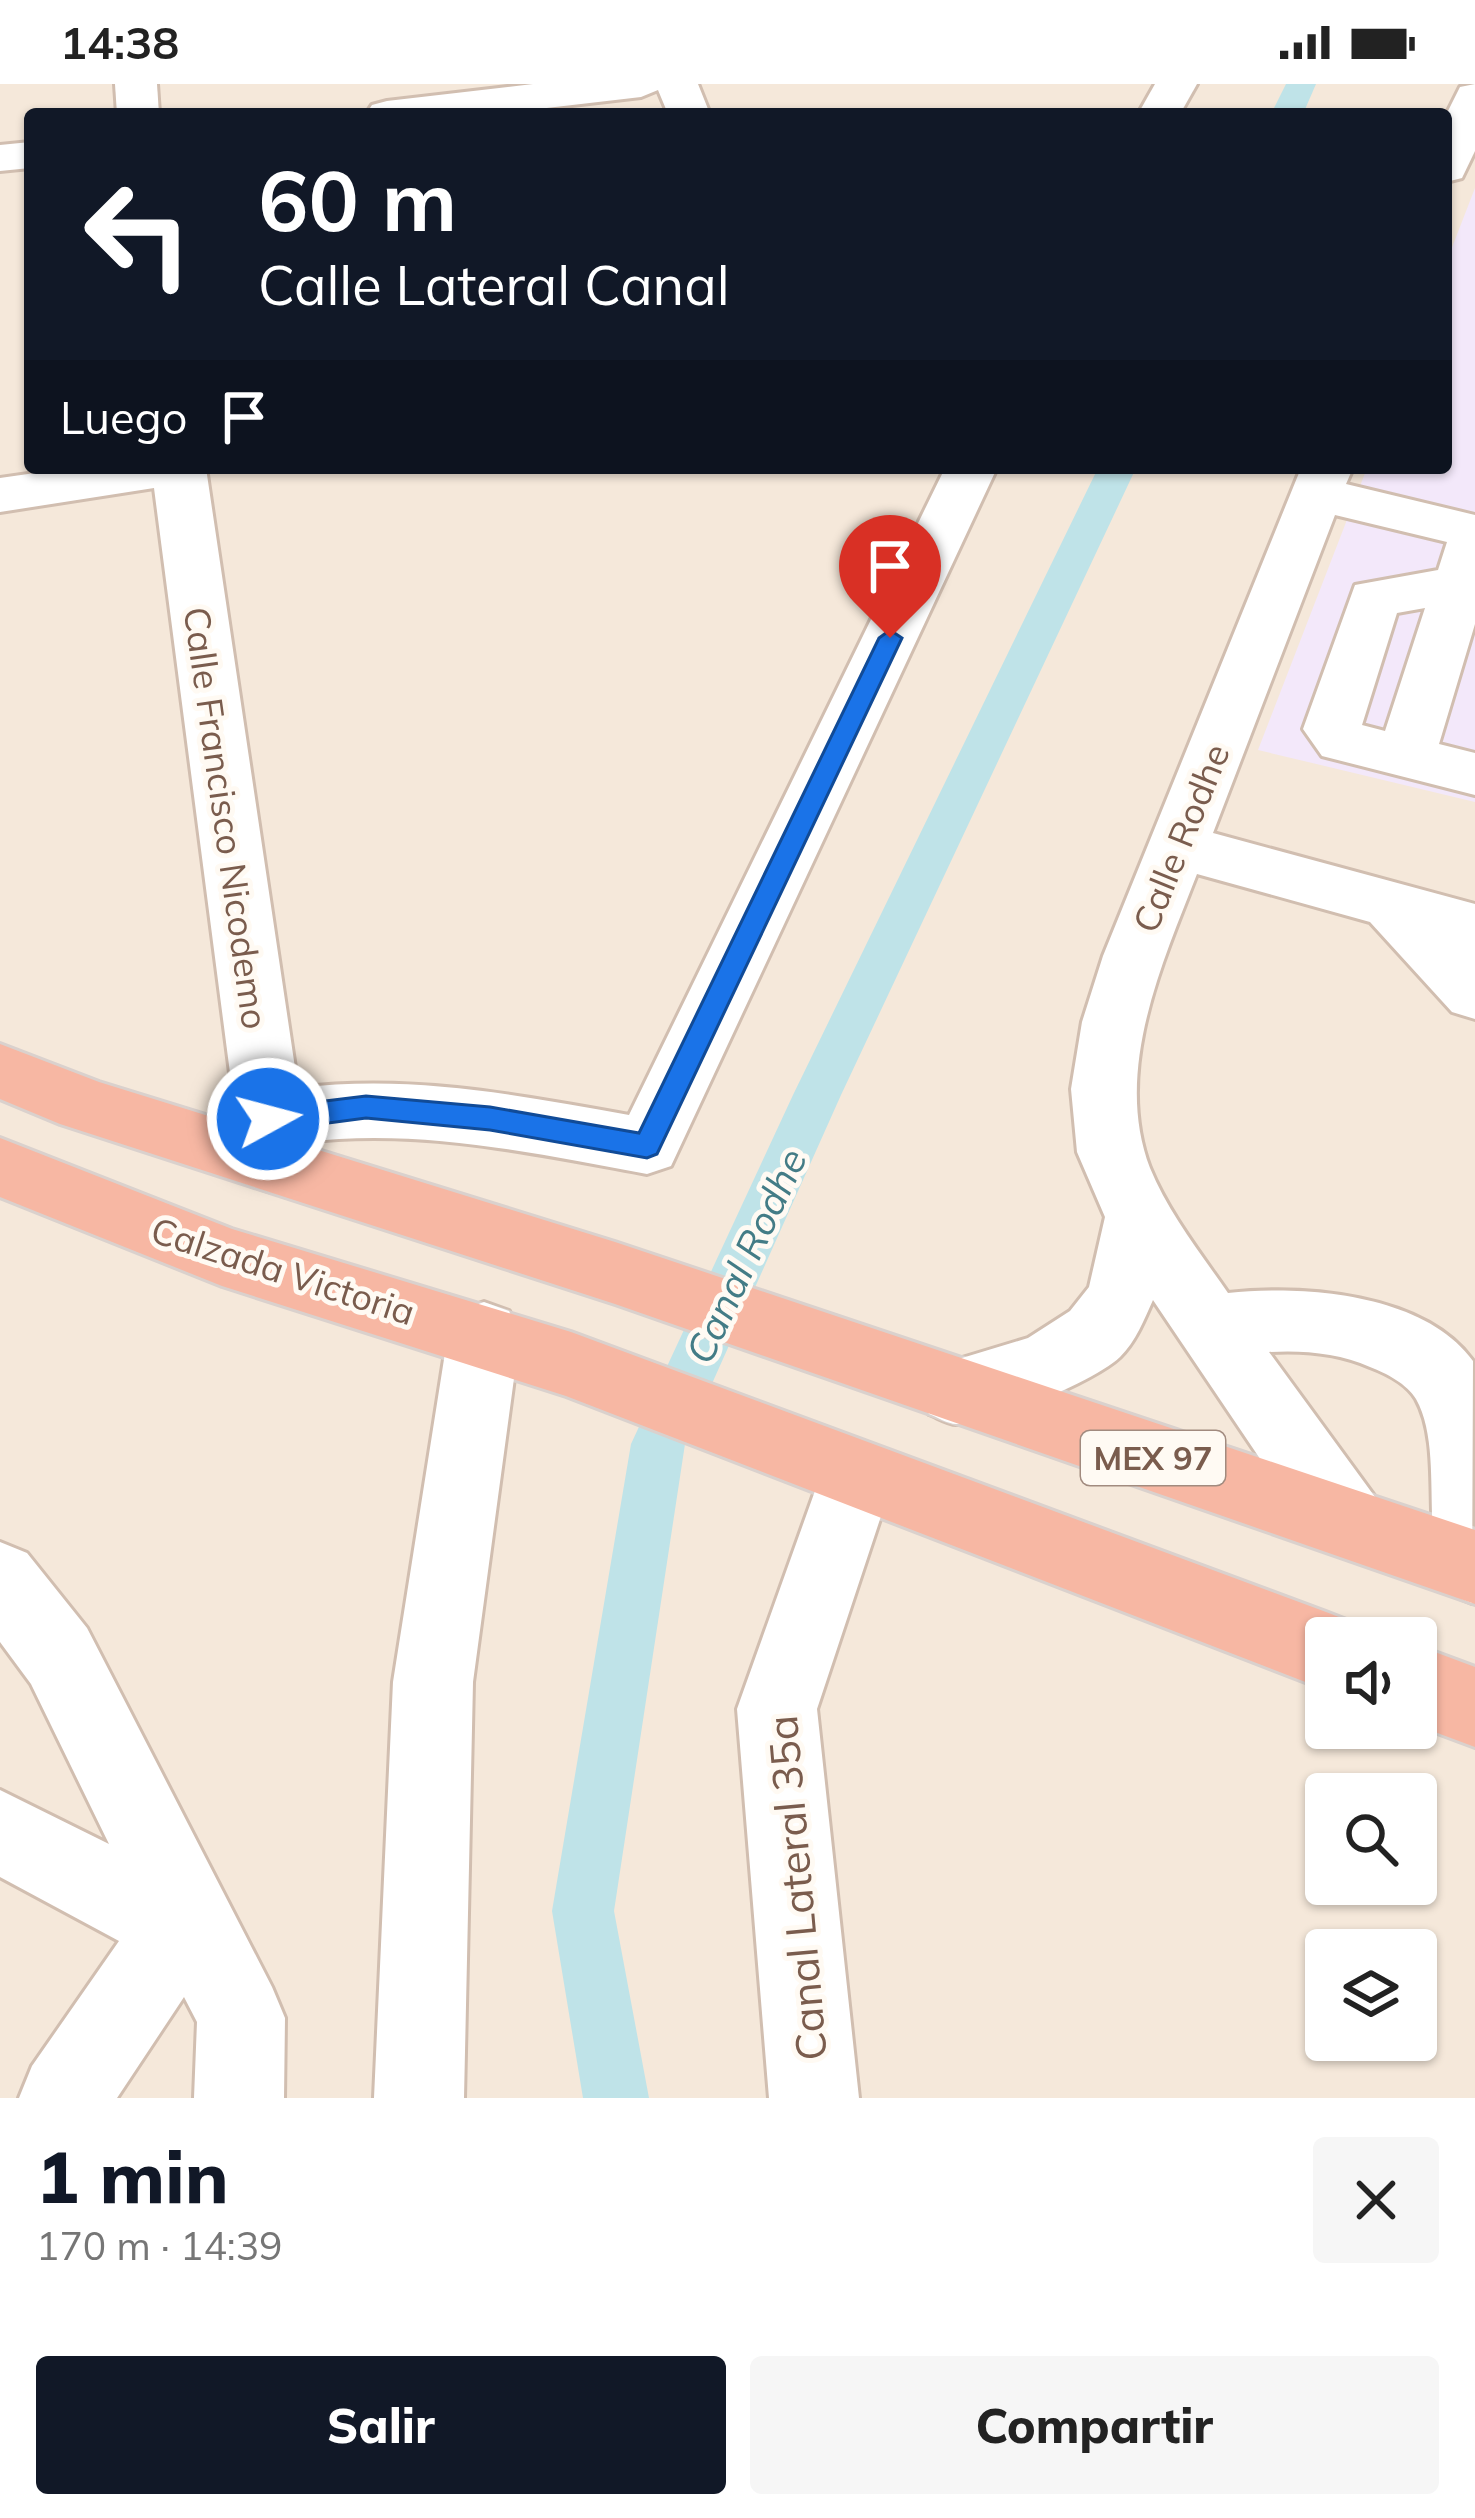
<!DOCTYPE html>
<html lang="es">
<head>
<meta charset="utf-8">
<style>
  body { margin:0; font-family:Mulish,sans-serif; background:#f6f6f6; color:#222; height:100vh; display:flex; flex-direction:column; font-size:45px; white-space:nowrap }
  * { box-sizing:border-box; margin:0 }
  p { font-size:39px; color:#767676 }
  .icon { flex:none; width:66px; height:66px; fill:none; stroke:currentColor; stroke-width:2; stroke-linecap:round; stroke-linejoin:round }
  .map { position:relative; height:2014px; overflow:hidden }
  .sheet { display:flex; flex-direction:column; background:#fff; flex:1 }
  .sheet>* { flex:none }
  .hud { position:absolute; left:24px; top:24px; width:1428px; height:366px; border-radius:12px; box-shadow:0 3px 9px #0004; background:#111827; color:#fff; overflow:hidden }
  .controls { position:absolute; left:1305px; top:1533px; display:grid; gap:24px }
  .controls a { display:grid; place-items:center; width:132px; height:132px; border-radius:12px; background:#fff; box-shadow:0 3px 9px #0004; font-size:60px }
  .pin { position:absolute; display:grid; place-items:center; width:102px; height:102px; color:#fff; margin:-123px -51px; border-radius:50% 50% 50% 0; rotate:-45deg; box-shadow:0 0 12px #0007 }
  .pin .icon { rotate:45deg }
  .me { position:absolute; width:132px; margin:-66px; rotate:83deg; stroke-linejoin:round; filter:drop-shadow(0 0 9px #0008) }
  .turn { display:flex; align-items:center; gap:42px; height:252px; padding:0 36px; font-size:54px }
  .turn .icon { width:156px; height:156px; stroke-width:2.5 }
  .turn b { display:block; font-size:84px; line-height:102px }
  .then { display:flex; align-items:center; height:114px; padding:0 36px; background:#0003; gap:24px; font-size:45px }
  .round { display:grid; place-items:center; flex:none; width:126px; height:126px; border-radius:12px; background:#f6f6f6 }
  .head { display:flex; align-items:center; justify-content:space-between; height:204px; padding:0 36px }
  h1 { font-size:72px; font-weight:800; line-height:90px; color:#111827 }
  .action { display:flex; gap:24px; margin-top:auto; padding:24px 36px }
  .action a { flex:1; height:138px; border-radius:12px; background:#111827; color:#fff; font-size:48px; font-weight:800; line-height:138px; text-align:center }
  .action a+a { background:#f6f6f6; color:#222 }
  .status { display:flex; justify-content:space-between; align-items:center; height:84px; padding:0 60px; background:#fff; direction:ltr }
  .status svg { height:33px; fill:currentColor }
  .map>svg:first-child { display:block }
  .residential { fill:#f5e8da; fill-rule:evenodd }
  .education { fill:#f3e8fa }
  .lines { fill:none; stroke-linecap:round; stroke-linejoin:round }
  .canal { fill:#bfe3e8; fill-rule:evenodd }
  .minor-casing { stroke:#d1beb0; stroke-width:6 }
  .highway-casing { stroke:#dad1cd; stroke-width:6 }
  .minor { fill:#fff; fill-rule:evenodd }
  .highway { fill:#f7b7a3; fill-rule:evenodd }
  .route { fill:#1a73e8; stroke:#114b97; stroke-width:3 }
  .labels { text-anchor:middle; stroke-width:10; stroke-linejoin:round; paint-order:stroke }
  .shield { fill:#fffaf3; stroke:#a28b7f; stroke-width:3 }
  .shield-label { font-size:33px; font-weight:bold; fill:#7a5c4d }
  .street-label { font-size:36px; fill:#7a5c4d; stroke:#fffaf3 }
  .water-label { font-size:39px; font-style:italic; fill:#437c86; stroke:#fffaf3 }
  .near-street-label { font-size:42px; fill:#7a5c4d; stroke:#fffaf3 }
</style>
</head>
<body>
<div class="status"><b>14:38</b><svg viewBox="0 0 49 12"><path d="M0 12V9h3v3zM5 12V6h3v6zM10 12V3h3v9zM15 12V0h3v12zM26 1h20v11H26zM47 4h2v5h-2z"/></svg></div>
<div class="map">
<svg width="1475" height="2014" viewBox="0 0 1475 2014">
  <rect width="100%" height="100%" fill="#fdf6ec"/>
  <!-- residential -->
  <path class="residential" d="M0,0H1475V2014H0ZM30,30H1446V384H30ZM1326,1554H1416V1644H1326ZM1326,1710H1416V1800H1326ZM1326,1866H1416V1956H1326Z"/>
  <!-- education -->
  <polygon class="education" points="1475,104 1475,718 1258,666 1367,384 1446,384 1446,179"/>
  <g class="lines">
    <!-- canal -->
    <g class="canal">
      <polygon points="1286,0 1316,0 1303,30 1271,30"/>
      <polygon points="1098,384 1136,384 841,1011 685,1360 614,1827 649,2014 583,2014 552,1827 631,1360 793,1011"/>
    </g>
    <defs>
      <g id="minor">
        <polygon points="115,0 157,0 159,30 117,30"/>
        <polygon points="533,0 698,0 710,30 668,30 658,6 641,13 495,30 366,30 372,21 387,17"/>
        <polygon points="1155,0 1197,0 1180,30 1138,30"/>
        <polygon points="1475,0 1475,67 1462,94 1446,98 1446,31 1460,3"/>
        <polygon points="30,58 30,84 0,87 0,61"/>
        <path d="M70,384H206L298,1004C410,990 518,1011 629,1031L945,384H997L671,1082L647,1090C533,1069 420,1044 304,1058L305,1080L295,1100L271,1108L247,1100L237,1080L236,1035L154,404L0,428V394Z"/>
        <path d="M1301,384H1353L1346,400L1475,431V540L1439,660L1475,669V711L1322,672L1303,645L1355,501L1438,486L1447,458L1335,431L1213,749L1475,820V935L1452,928L1370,838L1197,790C1162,880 1113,987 1150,1084C1168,1128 1201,1170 1228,1209C1303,1201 1424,1209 1473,1277L1472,1519L1445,1508C1420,1450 1444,1365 1416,1315C1407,1300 1386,1289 1370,1283C1339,1269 1303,1266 1269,1268L1375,1413L1386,1439L1375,1465L1348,1475L1321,1465L1153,1216C1144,1236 1136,1257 1120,1273C1095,1297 991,1341 956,1340C948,1340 937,1333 929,1330L918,1307L929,1284L1028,1254L1070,1227L1089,1203L1105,1133L1077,1068L1071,1005L1082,938L1103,872ZM1425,524L1385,647L1362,641L1397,529Z"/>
        <polygon points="484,1218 509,1227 520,1250 473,1598 464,2014 374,2014 393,1598 448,1250 459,1227"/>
        <polygon points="857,1355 884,1365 895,1390 817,1625 859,2014 769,2014 737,1625 830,1365"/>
        <polygon points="0,1458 27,1469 87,1544 272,1903 285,1934 284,2014 194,2014 197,1938 184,1913 117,2014 19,2014 32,1982 119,1857 0,1793 0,1706 109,1760 31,1600 0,1558"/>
      </g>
      <g id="highway">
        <polygon points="0,960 99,998 615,1158 1475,1446 1475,1520 615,1220 60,1040 0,1015"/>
        <polygon points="0,1054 232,1145 571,1248 1326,1528 1354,1539 1360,1554 1326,1554 1326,1606 566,1312 222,1202 0,1113"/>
        <polygon points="1416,1561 1475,1583 1475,1663 1416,1641"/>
      </g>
    </defs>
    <!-- minor casing -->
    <use href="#minor" class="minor-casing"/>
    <!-- highway casing -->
    <use href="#highway" class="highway-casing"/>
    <!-- minor -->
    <use href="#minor" class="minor"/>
    <!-- highway -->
    <use href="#highway" class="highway"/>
  </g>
  <!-- route -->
  <polygon class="route" points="890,546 902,554 657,1070 647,1074 490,1046 366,1034 268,1047 259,1043 255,1035 259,1027 268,1024 366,1012 490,1023 639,1049 879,554"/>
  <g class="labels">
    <!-- shield labels -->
    <rect class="shield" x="1081" y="1347" width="144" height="54" rx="9"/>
    <g class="shield-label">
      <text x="1153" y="1386">MEX 97</text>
    </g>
    <!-- street labels -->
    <g class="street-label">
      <text transform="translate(226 734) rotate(82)" y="13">Calle Francisco Nicodemo</text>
      <text transform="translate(1181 754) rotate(-68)" y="13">Calle Rodhe</text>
      <text transform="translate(283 1187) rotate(18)" y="13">Calzada Victoria</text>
    </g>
    <!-- water labels -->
    <g class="water-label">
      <text transform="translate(746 1172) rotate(-65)" y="14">Canal Rodhe</text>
    </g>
    <!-- near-street labels -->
    <g class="near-street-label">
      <text transform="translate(797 1804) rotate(-95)" y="15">Canal Lateral 35a</text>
    </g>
  </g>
</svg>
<div class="controls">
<a><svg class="icon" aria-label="sound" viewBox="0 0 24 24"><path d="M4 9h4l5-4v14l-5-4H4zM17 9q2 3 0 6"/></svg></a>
<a><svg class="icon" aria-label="search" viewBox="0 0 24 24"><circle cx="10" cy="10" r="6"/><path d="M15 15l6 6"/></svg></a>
<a><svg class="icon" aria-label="layers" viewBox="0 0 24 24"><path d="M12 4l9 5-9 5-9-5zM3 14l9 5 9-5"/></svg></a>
</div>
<div class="pin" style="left:890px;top:554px;background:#d93025"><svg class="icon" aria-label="arrive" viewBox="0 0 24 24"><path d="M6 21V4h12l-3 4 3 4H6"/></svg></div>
<svg class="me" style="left:268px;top:1035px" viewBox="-20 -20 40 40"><circle r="17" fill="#1a73e8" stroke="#fff" stroke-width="3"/><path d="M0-11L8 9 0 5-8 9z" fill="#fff"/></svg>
<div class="hud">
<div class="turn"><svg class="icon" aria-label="left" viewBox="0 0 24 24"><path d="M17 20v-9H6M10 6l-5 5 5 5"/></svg><div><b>60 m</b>Calle Lateral Canal</div></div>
<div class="then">Luego<svg class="icon" aria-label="arrive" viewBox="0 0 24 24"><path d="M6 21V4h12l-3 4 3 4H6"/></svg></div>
</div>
</div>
<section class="sheet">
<div class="head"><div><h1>1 min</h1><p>170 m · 14:39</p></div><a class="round"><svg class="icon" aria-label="close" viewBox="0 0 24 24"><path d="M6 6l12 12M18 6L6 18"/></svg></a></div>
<div class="action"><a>Salir</a><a>Compartir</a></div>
</section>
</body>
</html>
